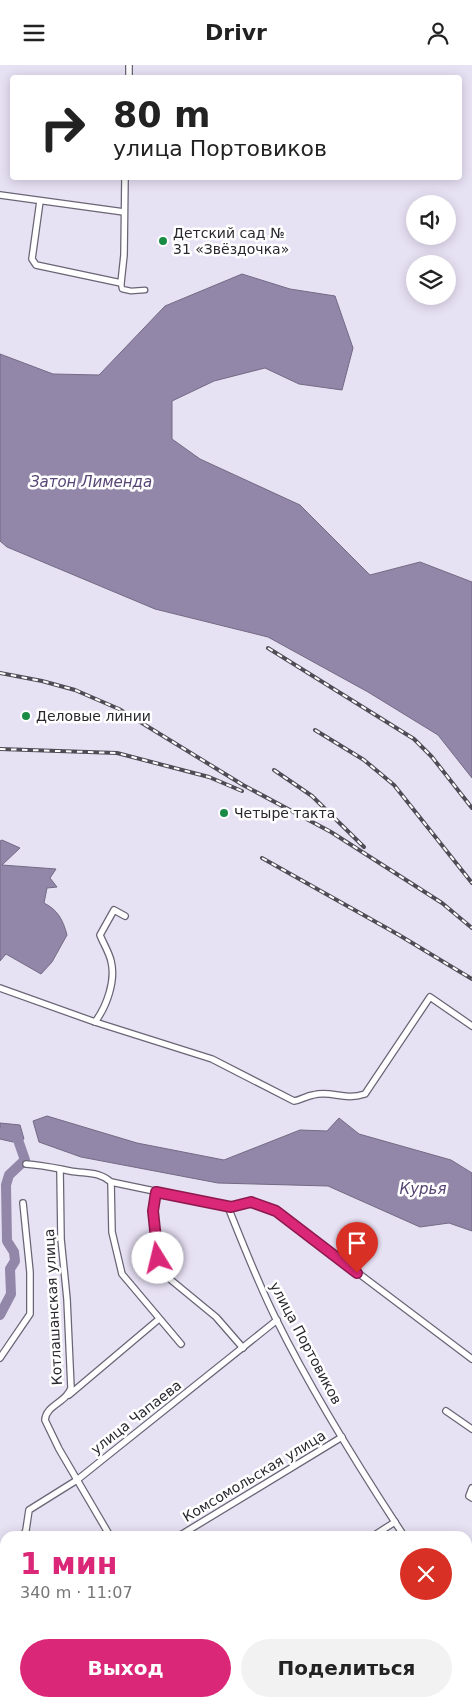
<!DOCTYPE html>
<html lang="ru">
<head>
<meta charset="utf-8">
<style>
  body { margin:0; font-family:"DejaVu Sans",sans-serif; background:#f2f2f2; color:#222; height:100vh; display:flex; flex-direction:column; font-size:19px; white-space:nowrap }
  * { box-sizing:border-box; margin:0 }
  p { font-size:16px; color:#767676 }
  .icon { flex:none; width:28px; height:28px; fill:none; stroke:currentColor; stroke-width:2; stroke-linecap:round; stroke-linejoin:round }
  .map { position:relative; flex:1; overflow:hidden }
  .panel { position:absolute; left:0px; top:1466px; width:472px; height:176px; display:flex; flex-direction:column; background:#fff; border-radius:15px 15px 0 0; box-shadow:0 2px 12px #0003 }
  .panel>* { flex:none }
  .guide { position:absolute; left:10px; top:10px; width:452px; height:105px; border-radius:5px; box-shadow:0 2px 12px #0003; background:#fff; color:#222; overflow:hidden }
  .tools { position:absolute; left:406px; top:130px; display:grid; gap:10px }
  .tools a { display:grid; place-items:center; width:50px; height:50px; border-radius:50%; background:#fff; box-shadow:0 2px 12px #0003; font-size:25px }
  .pin { position:absolute; display:grid; place-items:center; width:42px; height:42px; color:#fff; margin:-51px -21px; border-radius:50% 50% 50% 0; rotate:-45deg; box-shadow:0 0 5px #0007 }
  .pin .icon { rotate:45deg }
  .me { position:absolute; width:55px; margin:-28px; rotate:351deg; stroke-linejoin:round; filter:drop-shadow(0 0 4px #0008) }
  .turn { display:flex; align-items:center; gap:18px; height:105px; padding:0 20px; font-size:22px }
  .turn .icon { width:65px; height:65px; stroke-width:2.5 }
  .turn b { display:block; font-size:35px; line-height:42px }
  .round { display:grid; place-items:center; flex:none; width:52px; height:52px; border-radius:26px; background:#f2f2f2 }
  .overview { display:flex; align-items:center; justify-content:space-between; height:85px; padding:0 20px }
  h1 { font-size:30px; font-weight:800; line-height:38px; color:#db2777 }
  .cta { display:flex; gap:10px; margin-top:auto; padding:10px 20px }
  .cta a { flex:1; height:58px; border-radius:30px; background:#db2777; color:#fff; font-size:20px; font-weight:800; line-height:58px; text-align:center }
  .cta a+a { background:#f2f2f2; color:#222 }
  header { display:flex; justify-content:space-between; align-items:center; height:65px; padding:0 20px; background:#fff; font-size:22px; font-weight:800 }
  .map>svg:first-child { display:block }
  .green { fill:#c2bad2 }
  .water { fill:#9287a8; stroke:#736a84 }
  .lines { fill:none; stroke-linecap:round; stroke-linejoin:round }
  .river { stroke:#9287a8; stroke-width:10 }
  .pedestrian-casing { stroke:#6a6575; stroke-width:7 }
  .minor-casing { stroke:#6a6575; stroke-width:8 }
  .pedestrian { stroke:#fff; stroke-width:4.5 }
  .minor { stroke:#fff; stroke-width:5.5 }
  .rail-casing { stroke:#4f4c56; stroke-width:4 }
  .rail { stroke:#fff; stroke-width:2; stroke-dasharray:5.5; stroke-linecap:butt }
  .route-casing { stroke:#8e194d; stroke-width:12 }
  .route { stroke:#db2777; stroke-width:9 }
  .poi-dot { fill:#198b44; stroke:#fff; stroke-width:2 }
  .labels { text-anchor:middle; stroke-width:5; stroke-linejoin:round; paint-order:stroke }
  .poi-label { font-size:14px; fill:#2a282f; stroke:#fff; text-anchor:start }
  .street-label { font-size:14px; fill:#2a282f; stroke:#fff }
  .water-label { font-size:15px; font-style:italic; fill:#574575; stroke:#fff }
</style>
</head>
<body>
<header><svg class="icon" aria-label="menu" viewBox="0 0 24 24"><path d="M4 6h16M4 12h16M4 18h16"/></svg>Drivr<svg class="icon" aria-label="person" viewBox="0 0 24 24"><circle cx="12" cy="8" r="4"/><path d="M4 21q1-7 8-7t8 7"/></svg></header>
<div class="map">
<svg width="472" height="1642" viewBox="0 0 472 1642">
  <rect width="100%" height="100%" fill="#e7e1f4"/>
  <!-- green -->
  <g class="green">
    <polygon points="5,1512 5,1598 0,1598 0,1515"/>
    <polygon points="120,1638 162,1638 165,1642 124,1642"/>
  </g>
  <!-- water -->
  <g class="water">
    <polygon points="242,209 290,224 335,231 353,283 342,325 299,319 265,303 214,316 172,336 172,374 200,394 300,440 370,510 420,497 472,517 472,713 438,670 368,627 268,572 155,544 7,482 0,476 0,289 53,309 99,310 165,241"/>
    <path d="M2,775L20,783L2,800L56,804L50,813L57,822L47,823L44,838C58,845 63,855 67,870L52,897L41,909L6,889L0,896V776Z"/>
    <polygon points="47,1051 137,1078 224,1095 300,1065 327,1066 339,1053 359,1069 451,1095 472,1108 472,1166 449,1158 420,1162 328,1121 218,1118 81,1092 39,1077 33,1056"/>
    <polygon points="0,1058 20,1060 24,1074 13,1077 0,1074"/>
  </g>
  <g class="lines">
    <!-- river -->
    <g class="river">
      <polyline points="0,1068 17,1072 25,1095 9,1110 6,1120 7,1176 14,1187 15,1196 10,1204 11,1229 0,1250"/>
      <polyline points="87,1638 93,1642"/>
      <polyline points="8,1642 10,1638"/>
    </g>
    <defs>
      <polyline id="pedestrian" points="121,218 122,224 131,226 145,225"/>
      <g id="minor">
        <polyline points="129,0 129,12"/>
        <polyline points="0,130 124,147"/>
        <polyline points="40,136 32,194 36,200 121,218 124,190 125,112"/>
        <path d="M0,923L95,957C107,941 116,915 111,896C109,887 103,878 100,870L114,845L125,851"/>
        <path d="M95,957L212,994L294,1036C301,1035 306,1031 313,1030C332,1025 343,1036 365,1029L430,932L472,961"/>
        <path d="M26,1099C42,1100 55,1103 70,1106C86,1109 98,1106 111,1117L231,1142L251,1137L276,1146L472,1294"/>
        <path d="M60,1104L61,1174L67,1234L71,1323C66,1338 46,1340 45,1355L59,1384L110,1471"/>
        <polyline points="111,1117 112,1167 122,1209 181,1279"/>
        <polyline points="157,1127 153,1146 158,1193 171,1215 216,1252 243,1283"/>
        <path d="M228,1142C243,1179 258,1218 276,1254C313,1329 358,1401 404,1471"/>
        <polyline points="0,1293 30,1249 30,1207 23,1138"/>
        <polyline points="69,1330 159,1254"/>
        <polyline points="446,1346 472,1364"/>
        <polyline points="472,1423 469,1431 472,1433"/>
        <polyline points="23,1471 26,1465 29,1445 77,1415 277,1255"/>
        <polyline points="179,1471 342,1372"/>
        <polyline points="373,1471 395,1457"/>
        <polyline points="0,1496 5,1492"/>
        <polyline points="468,1635 472,1642"/>
        <polyline points="204,1638 207,1642"/>
        <polyline points="290,1642 297,1638"/>
      </g>
    </defs>
    <!-- pedestrian casing -->
    <use href="#pedestrian" class="pedestrian-casing"/>
    <!-- minor casing -->
    <use href="#minor" class="minor-casing"/>
    <!-- pedestrian -->
    <use href="#pedestrian" class="pedestrian"/>
    <!-- minor -->
    <use href="#minor" class="minor"/>
    <defs>
      <g id="rail">
        <polyline points="268,583 414,674 432,692 472,743"/>
        <polyline points="0,608 42,616 75,625 119,644 243,720 331,767 442,838 472,863"/>
        <polyline points="315,665 364,695 394,720 472,818"/>
        <polyline points="0,684 117,688 209,712 242,726"/>
        <polyline points="274,705 312,731 364,782"/>
        <polyline points="262,793 399,870 472,914"/>
      </g>
    </defs>
    <!-- rail casing -->
    <use href="#rail" class="rail-casing"/>
    <!-- rail -->
    <use href="#rail" class="rail"/>
  </g>
  <g class="lines">
    <defs>
      <polyline id="route" points="158,1193 153,1146 156,1127 231,1142 251,1137 276,1146 357,1208"/>
    </defs>
    <!-- route casing -->
    <use href="#route" class="route-casing"/>
    <!-- route -->
    <use href="#route" class="route"/>
  </g>
  <!-- markers -->
  <g class="poi-dot">
    <circle cx="163" cy="176" r="5"/>
    <circle cx="26" cy="651" r="5"/>
    <circle cx="224" cy="748" r="5"/>
  </g>
  <g class="labels">
    <!-- poi labels -->
    <g class="poi-label">
      <text x="173" y="173">Детский сад №<tspan x="173" dy="16">31 «Звёздочка»</tspan></text>
      <text x="36" y="656">Деловые линии</text>
      <text x="234" y="753">Четыре такта</text>
    </g>
    <!-- street labels -->
    <g class="street-label">
      <text transform="translate(53 1242) rotate(-93)" y="5">Котлашанская улица</text>
      <text transform="translate(306 1278) rotate(62)" y="5">улица Портовиков</text>
      <text transform="translate(136 1352) rotate(-38)" y="5">улица Чапаева</text>
      <text transform="translate(254 1411) rotate(-31)" y="5">Комсомольская улица</text>
    </g>
    <!-- water labels -->
    <g class="water-label">
      <text x="91" y="422">Затон Лименда</text>
      <text x="423" y="1129">Курья</text>
    </g>
  </g>
</svg>
<div class="tools">
<a><svg class="icon" aria-label="sound" viewBox="0 0 24 24"><path d="M4 9h4l5-4v14l-5-4H4zM17 9q2 3 0 6"/></svg></a>
<a><svg class="icon" aria-label="layers" viewBox="0 0 24 24"><path d="M12 4l9 5-9 5-9-5zM3 14l9 5 9-5"/></svg></a>
</div>
<div class="pin" style="left:357px;top:1208px;background:#d93025"><svg class="icon" aria-label="arrive" viewBox="0 0 24 24"><path d="M6 21V4h12l-3 4 3 4H6"/></svg></div>
<svg class="me" style="left:158px;top:1193px" viewBox="-20 -20 40 40"><circle r="19" fill="#fff"/><path d="M0-13L10 11 0 6-10 11z" fill="#db2777"/></svg>
<div class="guide">
<div class="turn"><svg class="icon" aria-label="right" viewBox="0 0 24 24"><path d="M7 20v-9h11M14 6l5 5-5 5"/></svg><div><b>80 m</b>улица Портовиков</div></div>
</div>
<section class="panel">
<div class="overview"><div><h1>1 мин</h1><p>340 m · 11:07</p></div><a class="round" style="background:#d93025;color:#fff"><svg class="icon" aria-label="close" viewBox="0 0 24 24"><path d="M6 6l12 12M18 6L6 18"/></svg></a></div>
<div class="cta"><a>Выход</a><a>Поделиться</a></div>
</section>
</div>
</body>
</html>
